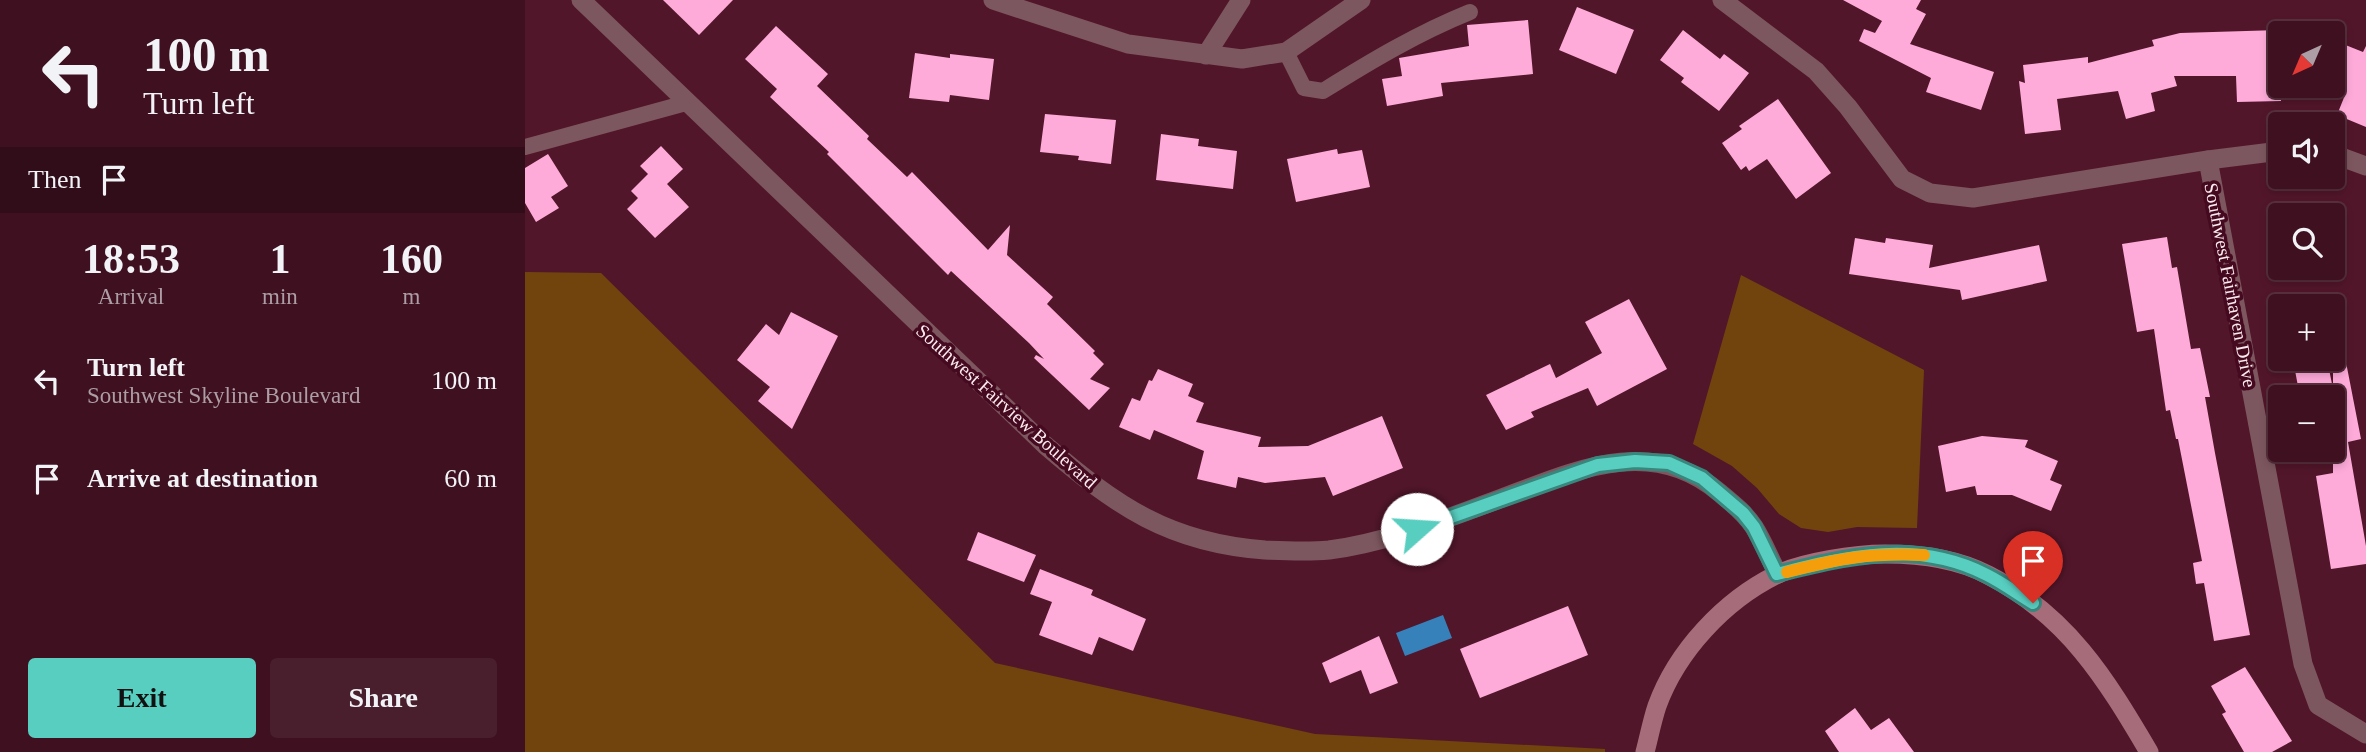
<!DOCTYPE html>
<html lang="en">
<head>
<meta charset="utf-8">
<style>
  body { margin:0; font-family:Georgia,serif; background:#491e2d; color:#f1f3f6; height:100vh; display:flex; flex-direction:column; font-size:26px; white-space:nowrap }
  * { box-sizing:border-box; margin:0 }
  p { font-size:23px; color:#ad9da5 }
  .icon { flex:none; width:38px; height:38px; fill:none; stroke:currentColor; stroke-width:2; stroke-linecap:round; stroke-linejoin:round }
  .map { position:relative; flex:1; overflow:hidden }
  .panel { display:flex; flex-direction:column; background:#3e1020; width:525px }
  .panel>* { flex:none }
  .hud { background:#3e1020; color:#f1f3f6; overflow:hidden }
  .needle { width:46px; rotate:224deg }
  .tools { position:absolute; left:1743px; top:21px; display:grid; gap:14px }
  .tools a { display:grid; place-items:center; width:77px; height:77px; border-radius:7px; background:#3e1020; box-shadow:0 4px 10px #0003,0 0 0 2px #57303e; font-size:35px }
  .pin { position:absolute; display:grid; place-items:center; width:60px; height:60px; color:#fff; margin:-72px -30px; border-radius:50% 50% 50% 0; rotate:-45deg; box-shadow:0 0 7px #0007 }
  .pin .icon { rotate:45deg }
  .me { position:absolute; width:77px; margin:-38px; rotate:71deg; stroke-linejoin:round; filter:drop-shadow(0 0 5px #0008) }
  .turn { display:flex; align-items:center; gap:24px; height:147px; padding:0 28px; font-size:32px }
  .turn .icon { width:91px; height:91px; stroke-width:2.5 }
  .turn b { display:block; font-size:49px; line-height:60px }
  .then { display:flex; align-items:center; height:66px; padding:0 28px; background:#0003; gap:14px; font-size:26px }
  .eta { display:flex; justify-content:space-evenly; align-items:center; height:119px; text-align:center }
  .eta b { font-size:42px; font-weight:700; line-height:49px }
  .primary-button { display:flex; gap:14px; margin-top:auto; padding:14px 28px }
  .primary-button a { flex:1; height:80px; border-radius:7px; background:#58cec0; color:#111; font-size:28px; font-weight:700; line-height:80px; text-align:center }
  .primary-button a+a { background:#491e2d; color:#f1f3f6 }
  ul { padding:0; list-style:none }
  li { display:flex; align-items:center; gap:21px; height:98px; padding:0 28px }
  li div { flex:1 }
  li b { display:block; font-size:26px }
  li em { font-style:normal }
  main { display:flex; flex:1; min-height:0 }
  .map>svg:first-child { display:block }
  .green { fill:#71440e }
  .water { fill:#3781ba }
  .building { fill:#feabda }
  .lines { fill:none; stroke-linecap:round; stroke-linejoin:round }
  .service { stroke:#7d575f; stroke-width:16 }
  .minor { stroke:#7d575f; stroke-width:19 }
  .tertiary { stroke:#7d575f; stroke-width:19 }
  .secondary { stroke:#a76c7a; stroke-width:19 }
  .route-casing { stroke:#39867d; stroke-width:18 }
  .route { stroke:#58cec0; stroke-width:12 }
  .slow { stroke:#f59e0b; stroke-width:12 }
  .labels { text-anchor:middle; stroke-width:7; stroke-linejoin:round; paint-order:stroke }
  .street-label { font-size:19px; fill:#fbebee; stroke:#460a20 }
</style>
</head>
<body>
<main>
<section class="panel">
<div class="hud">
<div class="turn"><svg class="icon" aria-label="left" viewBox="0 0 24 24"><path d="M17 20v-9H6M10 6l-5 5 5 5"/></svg><div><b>100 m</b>Turn left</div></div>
<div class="then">Then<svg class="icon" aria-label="arrive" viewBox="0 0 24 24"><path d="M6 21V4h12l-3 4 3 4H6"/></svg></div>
</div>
<div class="eta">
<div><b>18:53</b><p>Arrival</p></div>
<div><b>1</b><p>min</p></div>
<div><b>160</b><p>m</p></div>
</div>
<ul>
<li><svg class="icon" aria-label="left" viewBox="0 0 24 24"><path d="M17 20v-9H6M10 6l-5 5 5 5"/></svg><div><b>Turn left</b><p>Southwest Skyline Boulevard</p></div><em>100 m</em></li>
<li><svg class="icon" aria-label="arrive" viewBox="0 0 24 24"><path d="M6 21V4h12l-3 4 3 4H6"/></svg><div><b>Arrive at destination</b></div><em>60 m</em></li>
</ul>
<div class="primary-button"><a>Exit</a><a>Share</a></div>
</section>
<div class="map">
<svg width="1841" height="752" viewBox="0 0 1841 752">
  <rect width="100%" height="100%" fill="#52162a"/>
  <!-- green -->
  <g class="green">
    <polygon points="0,272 76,273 470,663 790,734 1080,749 1080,752 0,752"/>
    <polygon points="1216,275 1399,370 1392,528 1332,527 1303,532 1276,528 1254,514 1232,488 1207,466 1168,444"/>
  </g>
  <!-- water -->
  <polygon class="water" points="918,615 927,638 880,656 871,633"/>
  <!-- building -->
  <g class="building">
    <polygon points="138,0 208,0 174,35"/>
    <polygon points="1318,0 1396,0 1391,9 1401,14 1385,44 1469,72 1456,110 1401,92 1406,78 1334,41 1339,29 1350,33 1357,21"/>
    <polygon points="1052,7 1109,30 1091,74 1034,50"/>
    <polygon points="1003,20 1008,74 916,83 918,96 862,106 857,79 877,76 874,58 944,46 942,25"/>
    <polygon points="251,26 303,74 292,86 344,136 342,139 382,177 387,172 463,250 485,225 482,255 528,297 522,304 570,351 568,353 579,364 565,379 585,388 564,410 509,358 511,355 519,359 504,343 426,271 423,275 302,154 304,152 245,97 252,89 220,59"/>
    <polygon points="1158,30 1195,59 1199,54 1224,73 1194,111 1156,82 1159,78 1135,60"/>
    <polygon points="1754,30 1756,101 1712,102 1711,76 1649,76 1652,86 1626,93 1630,111 1601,119 1593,91 1532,99 1536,130 1500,134 1494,81 1500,83 1498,65 1563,57 1563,63 1629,46 1627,40 1655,33"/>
    <polygon points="1808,40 1838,52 1841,46 1841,127 1812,115 1822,90 1808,84"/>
    <polygon points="390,53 425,58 425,54 469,59 464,100 425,95 424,102 384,98"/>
    <polygon points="1253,99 1306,173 1271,199 1242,159 1224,171 1221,166 1216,170 1197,143 1217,129 1214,126"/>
    <polygon points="520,114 591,120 586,164 553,160 554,156 515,152"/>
    <polygon points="636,134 674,139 673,146 712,151 708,189 631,180"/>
    <polygon points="136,146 158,169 142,184 164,207 130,238 102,209 113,198 106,191 123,174 115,166"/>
    <polygon points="812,149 813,154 837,150 845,187 771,202 762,159"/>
    <polygon points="23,154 43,186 26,197 34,208 11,222 0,203 0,168"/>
    <polygon points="1642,237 1647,268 1652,267 1666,349 1675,348 1685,397 1680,397 1690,453 1725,635 1689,641 1679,583 1671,584 1668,563 1677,561 1653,439 1651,439 1645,410 1641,411 1629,329 1612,332 1597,244"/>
    <polygon points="1330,238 1360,243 1361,238 1408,245 1404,268 1514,245 1522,281 1437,300 1435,290 1324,274"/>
    <polygon points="1104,299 1142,369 1072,406 1063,388 1006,412 1009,417 981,430 961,395 1025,364 1031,378 1077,353 1060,322"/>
    <polygon points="266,312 313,336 267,429 233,401 245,387 212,360 241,324 254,335"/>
    <polygon points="1819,352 1836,439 1823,442 1841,546 1841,564 1806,569 1791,476 1808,473 1808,397 1775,397 1769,365 1802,359 1808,389 1808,353"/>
    <polygon points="633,369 668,384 663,396 679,403 671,422 736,437 733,447 783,446 857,416 878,468 808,496 800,477 740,483 713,477 711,488 672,479 679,451 629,430 625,440 594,427 607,398 615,401 624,380 627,381"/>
    <polygon points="1457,436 1503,440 1500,447 1533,461 1525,480 1537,485 1526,511 1487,495 1452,495 1450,486 1421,492 1413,446"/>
    <polygon points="453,532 511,555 499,582 442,560"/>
    <polygon points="515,569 568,590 566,595 621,619 608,651 574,637 567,655 514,635 527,602 505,594"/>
    <polygon points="1043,606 1063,655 955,698 935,649"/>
    <polygon points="854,636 873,683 845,694 836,670 805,683 797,663"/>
    <polygon points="1720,667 1767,741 1747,752 1719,752 1697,714 1701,712 1686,686"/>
    <polygon points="1330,708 1346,730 1364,718 1389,752 1314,752 1300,731"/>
  </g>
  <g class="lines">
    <!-- service -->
    <g class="service">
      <path d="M761,52L779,88L798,91C846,61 893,33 945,12"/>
      <polyline points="0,147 161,103"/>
    </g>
    <!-- minor -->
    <g class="minor">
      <polyline points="468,0 603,44 717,59 761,52 836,0"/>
      <polyline points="1197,0 1291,71 1323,107 1377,179 1405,193 1448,198 1683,160 1755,151"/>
      <polyline points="681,55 716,0"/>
      <polyline points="1808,154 1841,166"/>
      <polyline points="1683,160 1778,664 1793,705 1841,734"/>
    </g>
    <!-- tertiary -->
    <path class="tertiary" d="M56,0L520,445C591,506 644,543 740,550C761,551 783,552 804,550C858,543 910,523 961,504C1039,476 1122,430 1195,493C1207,503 1220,513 1229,527C1238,541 1245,559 1253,574"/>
    <!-- secondary -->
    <path class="secondary" d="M1120,752C1124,737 1127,721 1132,706C1152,651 1199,601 1251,575C1277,562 1331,554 1360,554C1395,554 1431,558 1463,575C1542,615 1581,679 1624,752"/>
  </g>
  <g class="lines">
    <defs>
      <path id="route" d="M892,529L1073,465L1110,461L1144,463L1177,478L1218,513L1229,527L1252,574C1323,556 1392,539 1462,575C1478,583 1493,594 1508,603"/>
    </defs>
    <!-- route casing -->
    <use href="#route" class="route-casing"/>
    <!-- route -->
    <use href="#route" class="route"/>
    <!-- slow -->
    <path class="slow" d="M1262,572C1316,558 1343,553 1399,555"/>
  </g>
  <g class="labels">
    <!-- street labels -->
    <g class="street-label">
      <text transform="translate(1706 285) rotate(79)" y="7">Southwest Fairhaven Drive</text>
      <text transform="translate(482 406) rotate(42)" y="7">Southwest Fairview Boulevard</text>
    </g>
  </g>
</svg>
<div class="tools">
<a><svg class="needle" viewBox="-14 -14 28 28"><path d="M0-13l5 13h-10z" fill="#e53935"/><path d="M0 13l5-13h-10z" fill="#ad9da5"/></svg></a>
<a><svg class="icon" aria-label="sound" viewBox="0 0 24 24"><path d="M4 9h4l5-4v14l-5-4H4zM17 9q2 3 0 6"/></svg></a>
<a><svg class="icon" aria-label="search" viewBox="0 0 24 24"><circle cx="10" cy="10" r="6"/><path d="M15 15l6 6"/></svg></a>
<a>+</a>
<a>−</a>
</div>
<div class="pin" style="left:1508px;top:603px;background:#d93025"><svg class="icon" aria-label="arrive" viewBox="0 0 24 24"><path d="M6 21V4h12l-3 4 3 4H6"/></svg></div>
<svg class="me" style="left:892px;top:529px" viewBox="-20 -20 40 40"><circle r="19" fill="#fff"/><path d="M0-13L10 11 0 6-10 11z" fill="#58cec0"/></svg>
</div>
</main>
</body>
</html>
